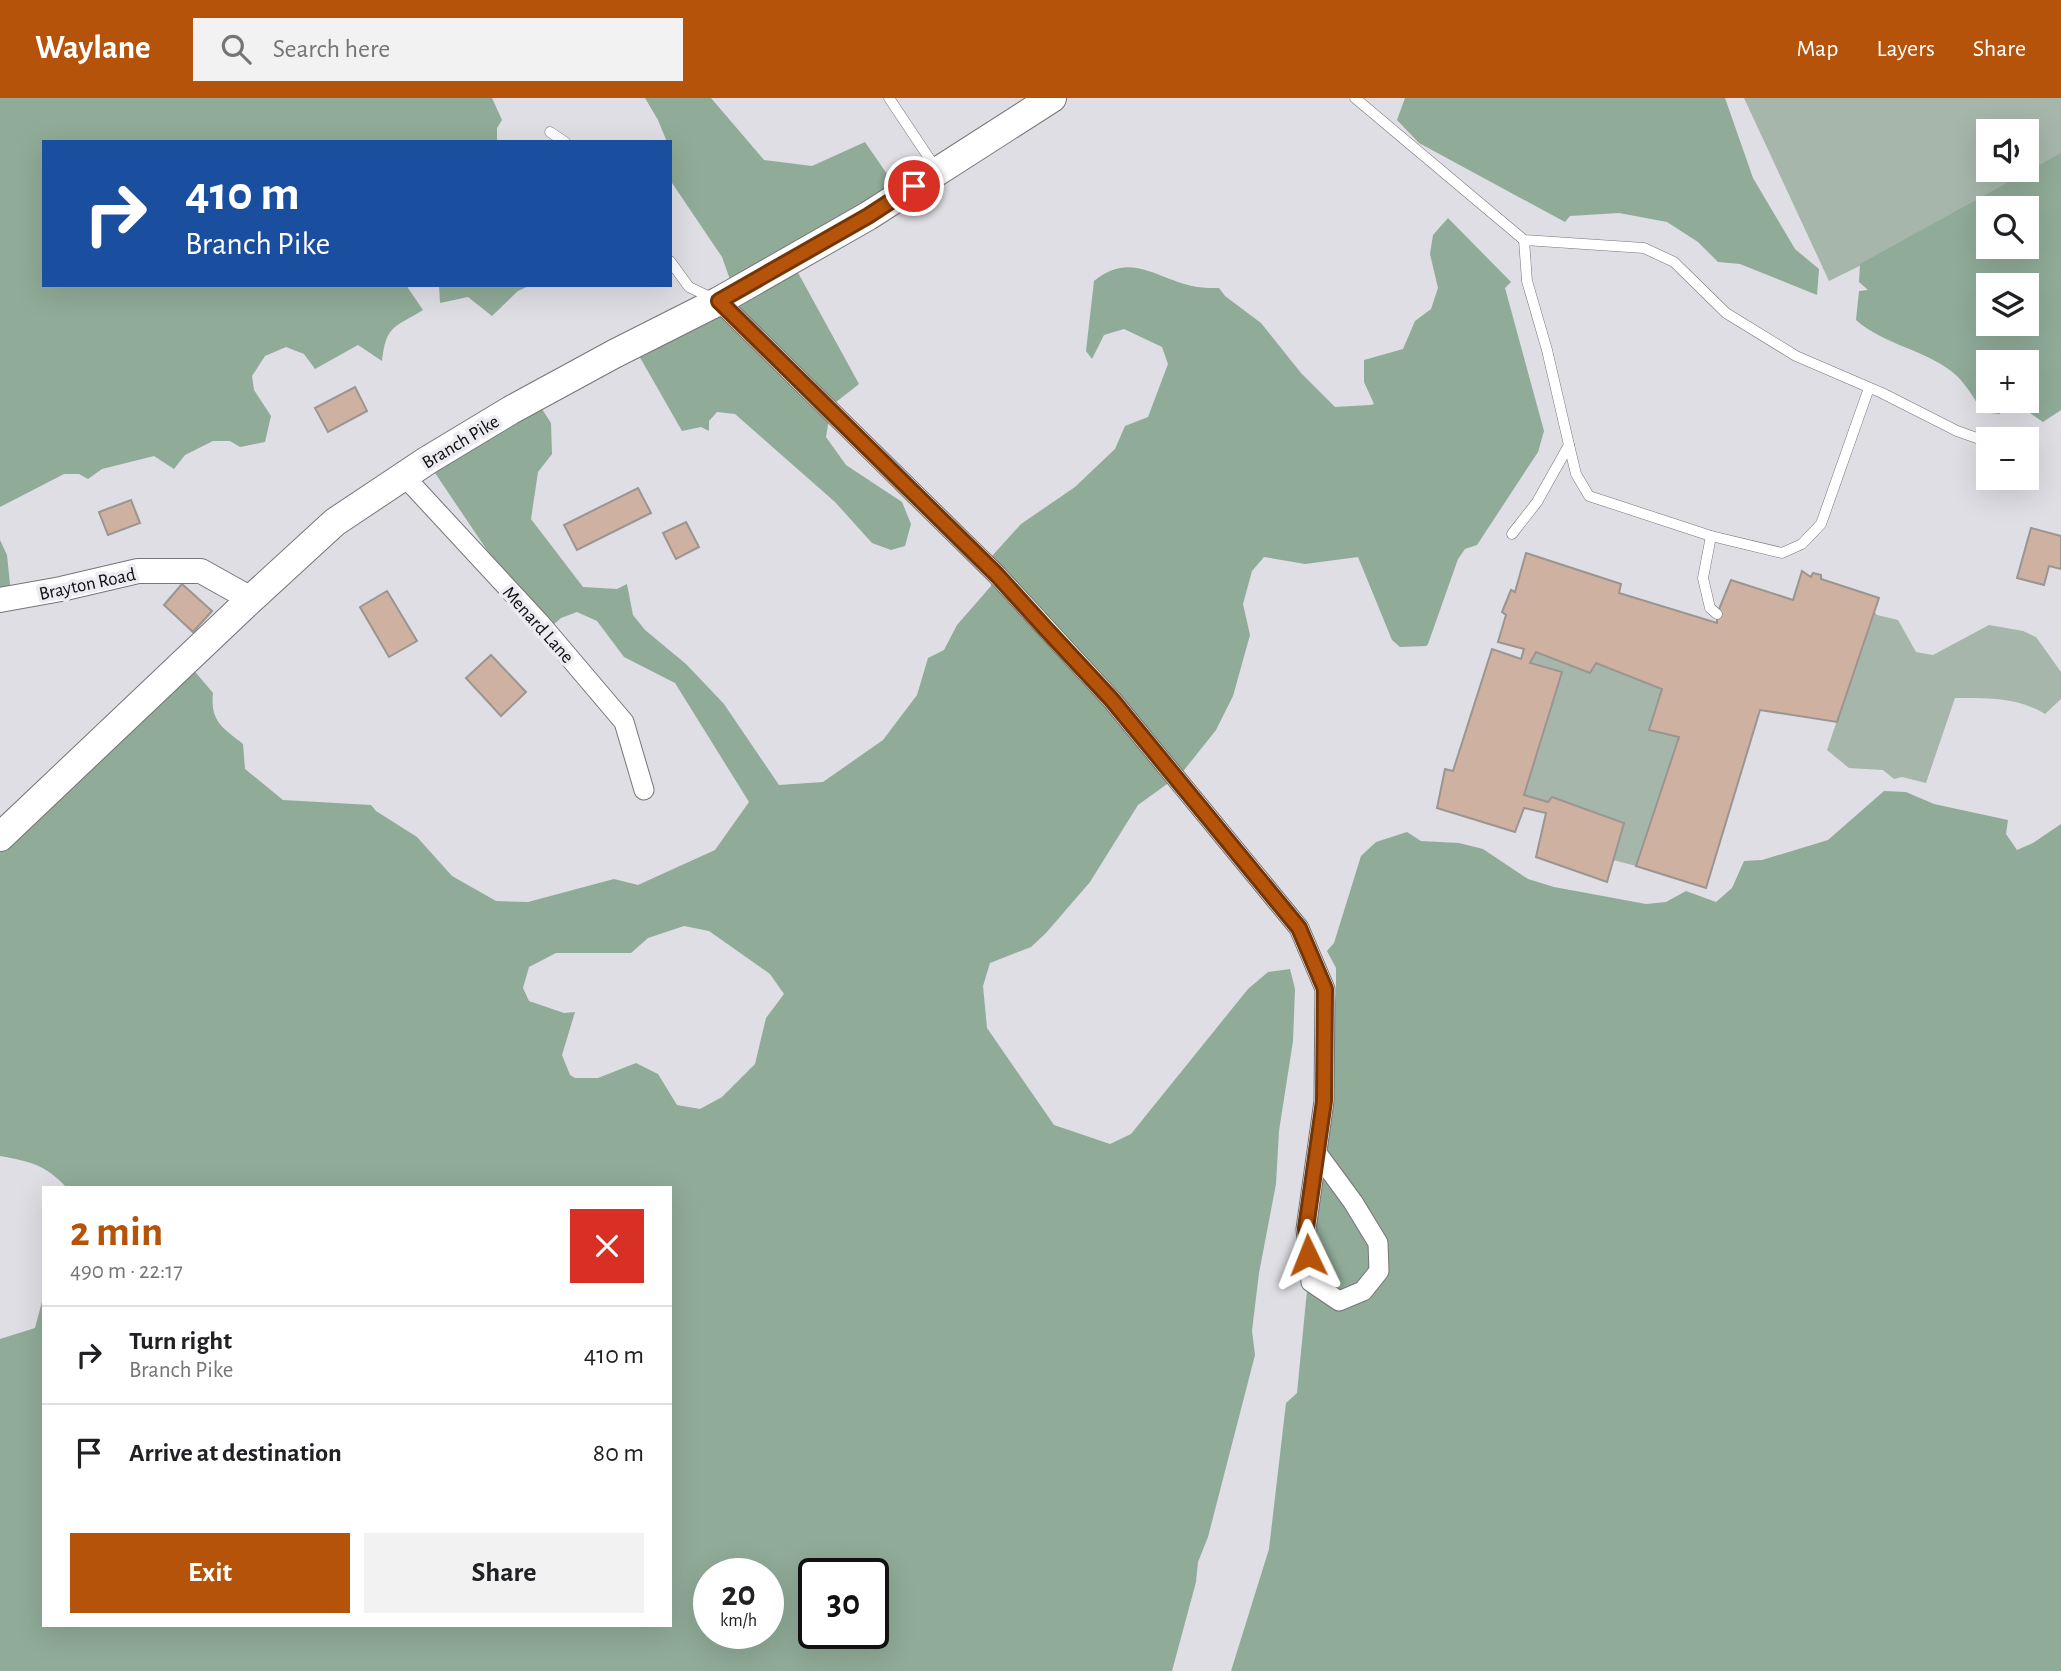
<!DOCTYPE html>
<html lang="en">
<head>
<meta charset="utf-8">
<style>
  body { margin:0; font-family:"Alegreya Sans",sans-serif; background:#f2f2f2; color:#202124; height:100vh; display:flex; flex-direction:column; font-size:26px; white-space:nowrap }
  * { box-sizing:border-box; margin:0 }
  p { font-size:23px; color:#757577 }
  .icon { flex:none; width:38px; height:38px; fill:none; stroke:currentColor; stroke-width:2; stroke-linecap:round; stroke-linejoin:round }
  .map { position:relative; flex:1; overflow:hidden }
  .side { position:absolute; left:42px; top:1088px; width:630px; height:441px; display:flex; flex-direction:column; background:#fff; border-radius:0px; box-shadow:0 7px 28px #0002 }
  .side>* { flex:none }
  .hud { position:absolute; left:42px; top:42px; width:630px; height:147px; border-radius:0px; box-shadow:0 7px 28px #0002; background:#1a4fa0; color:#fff; overflow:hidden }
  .fabs { position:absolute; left:1976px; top:21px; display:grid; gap:14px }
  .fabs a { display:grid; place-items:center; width:63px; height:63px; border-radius:0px; background:#fff; box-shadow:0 7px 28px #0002; font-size:35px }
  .speed { position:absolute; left:693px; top:1460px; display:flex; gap:14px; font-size:35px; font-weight:700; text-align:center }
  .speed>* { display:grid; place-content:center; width:91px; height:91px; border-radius:50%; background:#fff; box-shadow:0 7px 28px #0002; line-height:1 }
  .speed small { font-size:18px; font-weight:400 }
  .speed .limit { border:4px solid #111; border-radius:10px; background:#fff; color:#111 }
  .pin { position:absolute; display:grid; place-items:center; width:60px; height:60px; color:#fff; margin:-30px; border:4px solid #fff; border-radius:50%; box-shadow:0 2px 7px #0007 }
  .me { position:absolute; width:77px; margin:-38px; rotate:358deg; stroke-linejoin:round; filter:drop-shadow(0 0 5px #0008) }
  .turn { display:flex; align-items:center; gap:24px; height:147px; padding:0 28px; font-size:32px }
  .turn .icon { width:91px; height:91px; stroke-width:2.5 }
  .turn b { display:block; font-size:49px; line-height:60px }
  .round { display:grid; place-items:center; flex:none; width:74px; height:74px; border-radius:0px; background:#f2f2f2 }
  .head { display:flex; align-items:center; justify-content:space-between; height:119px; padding:0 28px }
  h1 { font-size:42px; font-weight:700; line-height:52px; color:#b45309 }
  .primary-button { display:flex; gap:14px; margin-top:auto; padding:14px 28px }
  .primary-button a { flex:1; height:80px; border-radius:0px; background:#b45309; color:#fff; font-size:28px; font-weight:700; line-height:80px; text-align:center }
  .primary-button a+a { background:#f2f2f2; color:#202124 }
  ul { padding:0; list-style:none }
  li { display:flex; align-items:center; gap:21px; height:98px; padding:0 28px; border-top:2px solid #e0e0e0 }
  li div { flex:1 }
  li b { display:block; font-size:26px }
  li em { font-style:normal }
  header { display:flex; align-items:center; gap:42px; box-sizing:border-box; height:98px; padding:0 35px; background:#b45309; color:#fff }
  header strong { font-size:33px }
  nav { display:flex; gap:38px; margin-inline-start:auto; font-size:24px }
  .search { width:490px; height:63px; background:#f2f2f2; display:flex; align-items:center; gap:18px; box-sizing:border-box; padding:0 24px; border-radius:0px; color:#757577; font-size:26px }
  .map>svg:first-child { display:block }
  .green { fill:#a6b6aa; fill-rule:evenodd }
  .forest { fill:#90ab98; fill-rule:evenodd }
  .building { fill:#ceb1a0; stroke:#9b9592; stroke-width:2 }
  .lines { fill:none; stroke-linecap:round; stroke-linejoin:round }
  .service-casing { stroke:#75757a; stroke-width:11 }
  .minor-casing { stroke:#75757a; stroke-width:21 }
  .tertiary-casing { stroke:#75757a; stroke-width:26 }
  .secondary-casing { stroke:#75757a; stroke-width:30 }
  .service { stroke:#fff; stroke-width:10 }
  .minor { stroke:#fff; stroke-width:19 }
  .tertiary { stroke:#fff; stroke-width:24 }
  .secondary { stroke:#fff; stroke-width:28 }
  .route-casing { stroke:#753606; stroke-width:18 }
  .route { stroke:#b45309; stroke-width:12 }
  .labels { text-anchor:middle; stroke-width:7; stroke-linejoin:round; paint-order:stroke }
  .street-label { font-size:19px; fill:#0f0e10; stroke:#ebebf1 }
</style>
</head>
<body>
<header>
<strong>Waylane</strong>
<div class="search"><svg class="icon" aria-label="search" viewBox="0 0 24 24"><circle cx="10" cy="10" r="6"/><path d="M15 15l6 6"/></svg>Search here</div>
<nav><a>Map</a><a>Layers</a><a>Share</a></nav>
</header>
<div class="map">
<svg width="2061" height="1573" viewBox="0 0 2061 1573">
  <rect width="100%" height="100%" fill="#dedee4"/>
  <!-- green -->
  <g class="green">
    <path d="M1744,0H2061V69L1829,183ZM1988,33H2026V72H1988Z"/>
    <path d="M1874,513L1877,517L1898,522L1916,554L1933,557L1989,527L2023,533L2036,539L2061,574V601L2045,616C2017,599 1988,600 1955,600L1926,685L1902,679L1894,681L1883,672L1849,670L1827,652Z"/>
    <polygon points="1536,554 1589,575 1596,565 1662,591 1649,632 1679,639 1636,768 1613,762 1623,724 1552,699 1548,704 1524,697 1561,575 1530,565"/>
  </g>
  <!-- forest -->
  <g class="forest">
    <path d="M0,0H492L502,22L497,30V44H44V187H408V190L423,212C394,230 386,227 382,263L358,247L315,271L304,256L286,249L265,258L252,278L254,292L271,318L265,344L240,349L230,343H213L185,357L174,371L154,358L102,371L88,381L79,376H64L0,409Z"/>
    <polygon points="645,0 711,0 764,62 812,68 865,44 900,95 791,162 859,286 831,308 826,339 846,367 902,404 911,426 905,448 891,452 872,445 835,404 735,316 717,314 709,323 709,333 701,329 682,333 634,249 734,193 722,159 670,82 670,44 667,44 658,22"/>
    <polygon points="1405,0 1725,0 1753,80 1795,151 1819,171 1817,197 1740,166 1718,164 1698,144 1667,124 1619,115 1570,118 1565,124 1419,45 1397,22"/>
    <path d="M2061,55V312L2043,324L2017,306L1999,316L1983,314C1975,302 1967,288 1957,278C1929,252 1885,248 1856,222L1859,193L1868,192L1859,184L1860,166ZM1988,110H2026V149H1988ZM1988,187H2026V226H1988ZM1988,264H2026V303H1988Z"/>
    <path d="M1448,120L1511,184L1505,190L1544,333L1538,354L1477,447L1465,451L1458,461L1428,546L1426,548L1400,549L1392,542L1358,459L1305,466L1264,459L1252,473L1243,506L1250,537L1233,598L1216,632L1181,676L1138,707L1090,784L1046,835L1031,849L990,865L983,888L987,930L1054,1027L1110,1046L1131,1036L1248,891L1268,874L1290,871L1295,891L1293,943L1279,1033L1276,1086L1259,1175L1252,1233L1255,1257L1208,1439L1198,1464L1196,1484L1172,1573H0V1241L35,1230L44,1196V1528H670V1090H67C45,1066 31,1064 0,1058V739L186,563L213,595C210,624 223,630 243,646L245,671L283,702L371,707L376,713L417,739L452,778L496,803L528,804L614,781L638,787L715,752L749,704L675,585L624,559L597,523L577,514L561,520L553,527L501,473L427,363L535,300L551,325L552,356L538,374L531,421L583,489L617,491L627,486L633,517L645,532L686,566L724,606L779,687L823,684L883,642L917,597L928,560L944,552L957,527L991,488L992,458L1021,426L1075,389L1115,351L1125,328L1148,319L1168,266L1162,249L1124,231L1104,237L1092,261L1086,253L1094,183C1132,152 1157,182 1197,189C1204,190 1212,190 1219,190L1225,198L1261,225L1301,275L1335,309L1370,307L1374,306L1364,284V262L1403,251L1415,223L1431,211L1438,190L1430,156L1433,137ZM684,828L709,833L770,876L784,896L766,920L755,966L722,999L700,1011L677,1007L658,976L636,965L598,980H575L570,977L562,957L575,914L564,915L529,903L523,890L529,869L556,855H631L648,840ZM709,1475H768V1535H709ZM814,1475H873V1535H814Z"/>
    <polygon points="439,187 531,187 518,193 492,218 468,199 440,205"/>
    <polygon points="0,442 7,457 11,496 0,500"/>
    <polygon points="1884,693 1906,694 1934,706 2008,722 2006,736 2017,752 2033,745 2061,726 2061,1573 1231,1573 1269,1451 1286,1305 1297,1295 1336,895 1336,870 1327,853 1334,845 1361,758 1376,744 1407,734 1421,743 1459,745 1483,751 1528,781 1554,789 1646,806 1666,804 1686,793 1716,804 1732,790 1744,763 1762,762 1828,742"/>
  </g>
  <!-- building -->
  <g class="building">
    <polygon points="355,289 367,313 328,334 315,310"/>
    <polygon points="638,390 651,415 577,452 564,427"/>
    <polygon points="131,402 140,425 108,437 99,414"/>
    <polygon points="686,424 699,449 676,461 663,435"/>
    <polygon points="2031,430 2061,438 2061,471 2049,468 2044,487 2017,480"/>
    <polygon points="1526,455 1621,486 1619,495 1717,525 1717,516 1731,482 1793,502 1802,473 1811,479 1813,475 1821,477 1821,481 1879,500 1837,624 1760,612 1706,790 1636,768 1679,639 1649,632 1662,591 1596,565 1590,575 1536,554 1530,565 1562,574 1524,697 1548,704 1552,699 1624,725 1607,784 1536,759 1546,715 1524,710 1515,734 1437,710 1445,671 1453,673 1492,551 1521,561 1524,551 1498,544 1506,517 1502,514 1511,492 1515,494"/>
    <polygon points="182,486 212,513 193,534 164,507"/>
    <polygon points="387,493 417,543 389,559 360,509"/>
    <polygon points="491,557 526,594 501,618 466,580"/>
  </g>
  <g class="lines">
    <defs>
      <g id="service">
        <polyline points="889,0 937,72"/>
        <polyline points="1355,0 1524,142 1644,150 1674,164 1726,215 1796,258 1882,295 1957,333 1988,344"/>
        <polyline points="550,34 565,44"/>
        <polyline points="1524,142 1527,183 1547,252 1569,347 1576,376 1589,398 1711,438"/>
        <polyline points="670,163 689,189 712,200"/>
        <polyline points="1512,436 1537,404 1569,347"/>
        <polyline points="1717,516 1710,510 1703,480 1711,438 1782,455 1802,446 1821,426 1869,290"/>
      </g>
      <g id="minor">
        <polyline points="719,203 997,477 1112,602 1299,830 1325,891 1324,1003 1306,1131 1311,1184 1339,1203 1363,1193 1379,1173 1378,1145 1353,1104 1317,1055"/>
        <polyline points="404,378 540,525 624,624 644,692"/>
      </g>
      <polyline id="tertiary" points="0,502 61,491 138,473 201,473 251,501"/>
      <polyline id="secondary" points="0,739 251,501 335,424 428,362 511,312 614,256 719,203 868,118 1052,0"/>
    </defs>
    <!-- service casing -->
    <use href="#service" class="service-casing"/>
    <!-- minor casing -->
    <use href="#minor" class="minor-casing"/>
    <!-- tertiary casing -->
    <use href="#tertiary" class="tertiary-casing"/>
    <!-- secondary casing -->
    <use href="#secondary" class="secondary-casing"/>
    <!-- service -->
    <use href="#service" class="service"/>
    <!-- minor -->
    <use href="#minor" class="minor"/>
    <!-- tertiary -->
    <use href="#tertiary" class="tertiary"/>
    <!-- secondary -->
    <use href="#secondary" class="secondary"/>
  </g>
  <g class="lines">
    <defs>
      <polyline id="route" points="914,88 868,118 719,203 997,477 1046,531 1112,602 1299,830 1325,891 1324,1003 1306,1130 1308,1157"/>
    </defs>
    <!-- route casing -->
    <use href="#route" class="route-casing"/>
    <!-- route -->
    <use href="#route" class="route"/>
  </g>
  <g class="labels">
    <!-- street labels -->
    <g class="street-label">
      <text transform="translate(460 343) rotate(-31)" y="7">Branch Pike</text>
      <text transform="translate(87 485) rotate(-12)" y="7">Brayton Road</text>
      <text transform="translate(539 526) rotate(48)" y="7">Menard Lane</text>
    </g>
  </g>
</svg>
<div class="fabs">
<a><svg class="icon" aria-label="sound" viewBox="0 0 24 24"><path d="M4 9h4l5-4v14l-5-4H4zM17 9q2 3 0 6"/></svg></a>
<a><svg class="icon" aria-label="search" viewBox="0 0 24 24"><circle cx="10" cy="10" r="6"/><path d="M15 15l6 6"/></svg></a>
<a><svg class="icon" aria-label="layers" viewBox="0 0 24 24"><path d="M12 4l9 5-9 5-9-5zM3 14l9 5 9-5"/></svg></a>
<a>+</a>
<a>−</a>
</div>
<div class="speed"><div>20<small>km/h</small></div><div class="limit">30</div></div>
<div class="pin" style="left:914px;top:88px;background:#d93025"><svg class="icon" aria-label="arrive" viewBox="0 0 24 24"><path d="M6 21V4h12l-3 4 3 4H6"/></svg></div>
<svg class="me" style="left:1308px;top:1157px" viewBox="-20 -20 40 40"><path d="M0-17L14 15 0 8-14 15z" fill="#b45309" stroke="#fff" stroke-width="4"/></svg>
<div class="hud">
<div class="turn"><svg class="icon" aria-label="right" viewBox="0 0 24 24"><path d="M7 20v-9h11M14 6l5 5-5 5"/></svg><div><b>410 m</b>Branch Pike</div></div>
</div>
<section class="side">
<div class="head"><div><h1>2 min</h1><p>490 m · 22:17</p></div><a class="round" style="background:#d93025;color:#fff"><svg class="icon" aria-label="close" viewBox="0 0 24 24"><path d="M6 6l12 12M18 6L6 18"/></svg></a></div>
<ul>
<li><svg class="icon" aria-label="right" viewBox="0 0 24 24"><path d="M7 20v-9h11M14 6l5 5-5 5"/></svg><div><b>Turn right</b><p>Branch Pike</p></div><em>410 m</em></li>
<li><svg class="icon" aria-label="arrive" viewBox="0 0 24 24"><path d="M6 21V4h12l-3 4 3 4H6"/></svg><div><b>Arrive at destination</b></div><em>80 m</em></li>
</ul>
<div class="primary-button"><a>Exit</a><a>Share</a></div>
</section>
</div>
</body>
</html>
